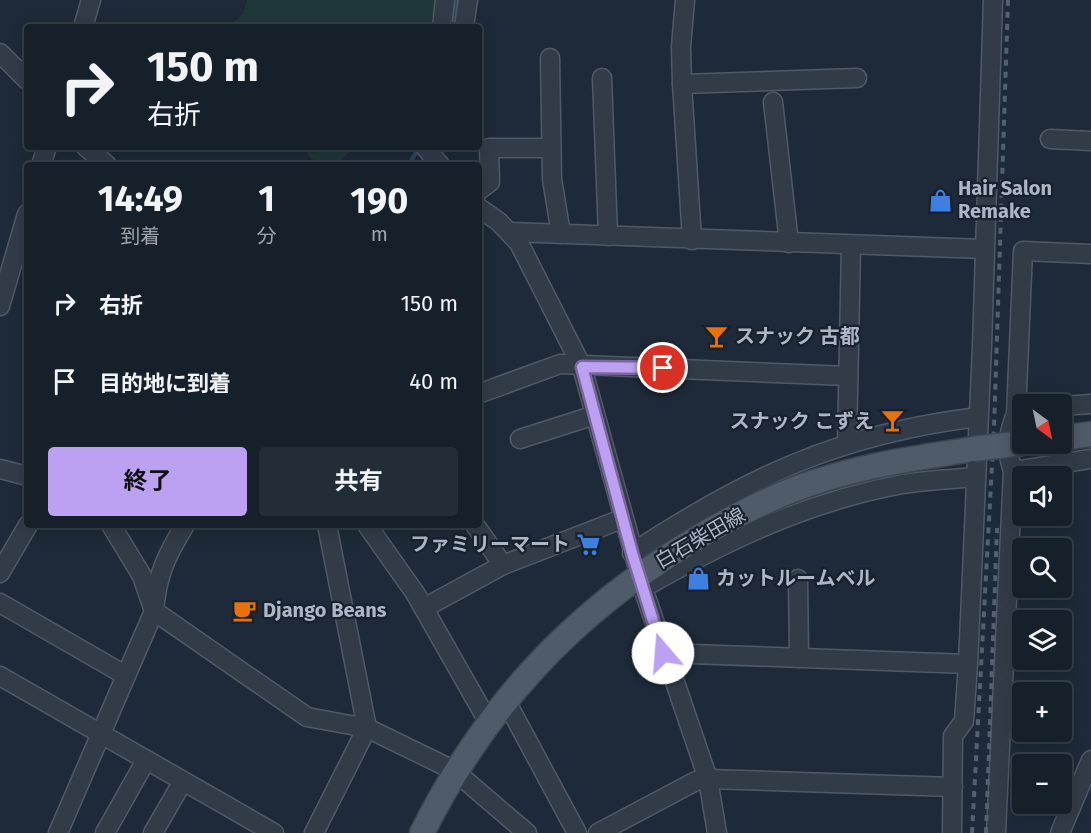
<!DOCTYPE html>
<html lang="ja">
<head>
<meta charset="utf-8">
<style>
  body { margin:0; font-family:"Fira Sans","Noto Sans JP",sans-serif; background:#232d37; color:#f1f3f6; height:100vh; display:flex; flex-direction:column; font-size:22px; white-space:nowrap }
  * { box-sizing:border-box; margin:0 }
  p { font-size:20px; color:#9ea3a9 }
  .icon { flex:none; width:33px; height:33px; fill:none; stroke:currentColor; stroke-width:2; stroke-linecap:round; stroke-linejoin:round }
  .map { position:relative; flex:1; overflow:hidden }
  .panel { position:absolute; left:24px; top:162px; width:458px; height:366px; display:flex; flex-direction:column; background:#16202b; border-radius:6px; box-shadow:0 3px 15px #0003,0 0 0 2px #353e47 }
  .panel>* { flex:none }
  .top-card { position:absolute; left:24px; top:24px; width:458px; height:126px; border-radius:6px; box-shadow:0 3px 15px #0003,0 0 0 2px #353e47; background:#16202b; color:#f1f3f6; overflow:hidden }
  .needle { width:39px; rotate:147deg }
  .fabs { position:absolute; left:1012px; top:394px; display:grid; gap:12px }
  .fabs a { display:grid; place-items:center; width:60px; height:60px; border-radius:6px; background:#16202b; box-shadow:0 3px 15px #0003,0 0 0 2px #353e47; font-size:30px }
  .pin { position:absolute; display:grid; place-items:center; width:51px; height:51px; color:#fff; margin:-26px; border:3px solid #fff; border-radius:50%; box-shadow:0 2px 6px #0007 }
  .me { position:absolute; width:66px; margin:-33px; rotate:342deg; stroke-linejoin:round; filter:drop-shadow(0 0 4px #0008) }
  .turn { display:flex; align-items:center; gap:21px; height:126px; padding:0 24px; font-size:27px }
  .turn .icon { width:78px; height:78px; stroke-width:2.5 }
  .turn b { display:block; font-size:42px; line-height:51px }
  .eta { display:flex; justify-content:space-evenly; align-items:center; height:102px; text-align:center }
  .eta b { font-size:36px; font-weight:700; line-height:42px }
  .button { display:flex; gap:12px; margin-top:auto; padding:12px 24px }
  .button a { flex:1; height:69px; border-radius:6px; background:#bca0f2; color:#111; font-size:24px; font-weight:700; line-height:69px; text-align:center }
  .button a+a { background:#232d37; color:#f1f3f6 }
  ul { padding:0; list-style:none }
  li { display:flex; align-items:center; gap:18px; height:78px; padding:0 24px }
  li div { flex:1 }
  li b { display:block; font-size:22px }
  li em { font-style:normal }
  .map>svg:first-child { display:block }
  .green { fill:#20373a }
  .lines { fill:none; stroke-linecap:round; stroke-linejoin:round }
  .stream { stroke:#304561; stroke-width:4 }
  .minor-casing { stroke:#505967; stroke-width:21 }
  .major-casing { stroke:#3c4552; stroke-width:27 }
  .minor { stroke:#323c49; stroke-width:18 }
  .major { stroke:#505b69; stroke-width:24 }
  .rail { stroke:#546070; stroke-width:4; stroke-dasharray:6 6; stroke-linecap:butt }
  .major-bridge-casing { stroke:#3c4552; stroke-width:27; stroke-linecap:butt }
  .major-bridge { stroke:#505b69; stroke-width:24 }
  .route-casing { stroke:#7a689d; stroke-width:15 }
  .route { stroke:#bca0f2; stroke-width:10 }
  .labels { text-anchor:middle; stroke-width:4.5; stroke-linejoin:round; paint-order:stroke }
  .poi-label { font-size:20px; font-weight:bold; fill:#acb6c6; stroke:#18212d; text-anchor:start }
  .street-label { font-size:20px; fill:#acb6c6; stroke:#18212d }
</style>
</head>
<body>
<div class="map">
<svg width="1091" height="833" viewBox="0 0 1091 833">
  <rect width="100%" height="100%" fill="#1e2a39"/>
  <!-- green -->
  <g class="green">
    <polygon points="247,0 441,0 437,27 230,27 243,13"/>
    <polygon points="305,147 354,147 338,163 310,159"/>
  </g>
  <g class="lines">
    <!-- stream -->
    <g class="stream">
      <polyline points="452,27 456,0"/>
      <polyline points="409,165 416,152"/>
    </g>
    <defs>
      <g id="minor">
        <polyline points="685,0 681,47 682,84 857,78"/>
        <polyline points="83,27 91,0"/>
        <polyline points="442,27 445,0"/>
        <polyline points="464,27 468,0"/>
        <polyline points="0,53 27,80"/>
        <polyline points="550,58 552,179 561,234"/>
        <polyline points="602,78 608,236"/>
        <polyline points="682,84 692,240"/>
        <polyline points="773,102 789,243"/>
        <polyline points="1050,139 1091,141"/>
        <polyline points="86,147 107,165"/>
        <polyline points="425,147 440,165"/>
        <polyline points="41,165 47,147"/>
        <polyline points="478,191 490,182 489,148 551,148"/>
        <polyline points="478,207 499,222 519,243 582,367 645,594 708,779 717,833"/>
        <polyline points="510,232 984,249"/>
        <polyline points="0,306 27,214"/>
        <polyline points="478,394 560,364 848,376"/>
        <polyline points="1062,406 1091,404"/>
        <polyline points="520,439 595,415"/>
        <polyline points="847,444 851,246"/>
        <polyline points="0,469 27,476"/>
        <polyline points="1013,471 1091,459"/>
        <polyline points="111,525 142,576 154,611 307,717 367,728 445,766 465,780 527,833"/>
        <polyline points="367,525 415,593 489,723"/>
        <polyline points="475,525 503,565"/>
        <path d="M632,553C748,477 839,434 978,417"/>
        <polyline points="0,573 28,525"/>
        <polyline points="798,579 799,658"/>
        <path d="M643,588C726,541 808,501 903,484C927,480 952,479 976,477"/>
        <polyline points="0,603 125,675"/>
        <polyline points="424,608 503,565 622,519"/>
        <polyline points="664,653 968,664"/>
        <polyline points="0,676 274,833"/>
        <polyline points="506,701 577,833"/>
        <path d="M58,833L154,611C157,575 166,556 185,525"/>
        <polyline points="105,833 146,760"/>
        <polyline points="153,833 183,781"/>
        <polyline points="314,833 367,728 327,525"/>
        <polyline points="598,833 696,781 708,779 953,787"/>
        <polyline points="952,833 953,736 964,721 968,664 982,346 993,0"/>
        <path d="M996,833L1013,471C1006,452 1008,432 1016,414L1023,251L1091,254"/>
        <polyline points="1060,833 1091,760"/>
      </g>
      <g id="major">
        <polyline points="1062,438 1091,434"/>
        <path d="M422,833C485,707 571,614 692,541C732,517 773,495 818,481C869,464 921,458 973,449"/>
      </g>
    </defs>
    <!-- minor casing -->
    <use href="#minor" class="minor-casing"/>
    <!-- major casing -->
    <use href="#major" class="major-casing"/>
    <!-- minor -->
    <use href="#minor" class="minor"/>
    <!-- major -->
    <use href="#major" class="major"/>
    <!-- rail -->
    <g class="rail">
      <polyline points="972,833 994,428 1008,0"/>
      <polyline points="986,833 997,528"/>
    </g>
    <defs>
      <polyline id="major-bridge" points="973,449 1023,443"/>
    </defs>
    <!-- major-bridge casing -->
    <use href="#major-bridge" class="major-bridge-casing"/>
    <!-- major-bridge -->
    <use href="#major-bridge" class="major-bridge"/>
  </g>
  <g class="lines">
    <defs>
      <polyline id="route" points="663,368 582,367 632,553 663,653"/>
    </defs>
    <!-- route casing -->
    <use href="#route" class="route-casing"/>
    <!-- route -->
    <use href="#route" class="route"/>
  </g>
  <!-- icons -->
  <defs>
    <symbol id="shop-bare" viewBox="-9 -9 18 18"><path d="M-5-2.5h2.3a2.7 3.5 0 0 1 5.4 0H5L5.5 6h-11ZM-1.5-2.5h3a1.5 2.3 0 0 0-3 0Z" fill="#3f7fe0" stroke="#18212d" stroke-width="2.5" paint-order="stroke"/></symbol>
    <symbol id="bar-bare" viewBox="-9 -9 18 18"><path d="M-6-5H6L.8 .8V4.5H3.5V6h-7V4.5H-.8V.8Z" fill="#e8710a" stroke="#18212d" stroke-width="2.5" paint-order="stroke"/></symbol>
    <symbol id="supermarket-bare" viewBox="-9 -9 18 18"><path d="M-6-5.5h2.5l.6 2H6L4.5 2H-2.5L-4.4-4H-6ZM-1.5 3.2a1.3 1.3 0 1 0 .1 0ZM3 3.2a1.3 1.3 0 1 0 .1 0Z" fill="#3f7fe0" stroke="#18212d" stroke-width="2.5" paint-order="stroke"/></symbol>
    <symbol id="cafe-bare" viewBox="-9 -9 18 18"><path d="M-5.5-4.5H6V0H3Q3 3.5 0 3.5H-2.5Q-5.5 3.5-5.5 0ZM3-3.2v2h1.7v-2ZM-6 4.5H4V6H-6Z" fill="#e8710a" stroke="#18212d" stroke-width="2.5" paint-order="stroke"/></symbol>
  </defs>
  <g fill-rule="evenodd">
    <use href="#shop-bare" x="924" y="184" width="33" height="33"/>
    <use href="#bar-bare" x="700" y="320" width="33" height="33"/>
    <use href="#bar-bare" x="876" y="404" width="33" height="33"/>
    <use href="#supermarket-bare" x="572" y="528" width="33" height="33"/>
    <use href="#shop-bare" x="682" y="562" width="33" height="33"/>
    <use href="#cafe-bare" x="228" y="594" width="33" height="33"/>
  </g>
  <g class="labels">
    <!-- poi labels -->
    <g class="poi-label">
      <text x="958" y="195">Hair Salon<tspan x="958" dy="23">Remake</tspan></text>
      <text x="735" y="343">スナック 古都</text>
      <text x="874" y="428" text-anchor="end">スナック こずえ</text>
      <text x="570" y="551" text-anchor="end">ファミリーマート</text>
      <text x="716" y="585">カットルームベル</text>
      <text x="263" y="617">Django Beans</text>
    </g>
    <!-- street labels -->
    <g class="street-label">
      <text transform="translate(700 538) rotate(-30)" y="7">白石柴田線</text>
    </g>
  </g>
</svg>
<div class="fabs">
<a><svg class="needle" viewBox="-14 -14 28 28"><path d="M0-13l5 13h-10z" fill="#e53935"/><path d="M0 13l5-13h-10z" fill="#9ea3a9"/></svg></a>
<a><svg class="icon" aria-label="sound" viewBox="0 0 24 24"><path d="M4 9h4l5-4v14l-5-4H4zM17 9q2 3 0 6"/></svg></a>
<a><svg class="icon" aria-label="search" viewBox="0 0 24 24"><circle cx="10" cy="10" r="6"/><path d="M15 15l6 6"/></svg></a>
<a><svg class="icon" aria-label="layers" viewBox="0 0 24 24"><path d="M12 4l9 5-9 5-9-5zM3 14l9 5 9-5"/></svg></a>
<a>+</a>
<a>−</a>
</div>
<div class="pin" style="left:663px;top:368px;background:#d93025"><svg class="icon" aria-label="arrive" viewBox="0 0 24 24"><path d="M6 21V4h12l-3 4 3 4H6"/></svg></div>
<svg class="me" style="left:663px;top:653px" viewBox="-20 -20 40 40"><circle r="19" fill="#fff"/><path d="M0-13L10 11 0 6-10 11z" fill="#bca0f2"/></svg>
<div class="top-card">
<div class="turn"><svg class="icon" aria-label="right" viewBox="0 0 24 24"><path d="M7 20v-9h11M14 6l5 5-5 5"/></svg><div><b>150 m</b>右折</div></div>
</div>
<section class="panel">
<div class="eta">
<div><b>14:49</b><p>到着</p></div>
<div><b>1</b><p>分</p></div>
<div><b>190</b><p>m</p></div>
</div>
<ul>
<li><svg class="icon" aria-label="right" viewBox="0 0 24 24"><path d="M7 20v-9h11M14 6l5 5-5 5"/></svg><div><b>右折</b></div><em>150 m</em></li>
<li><svg class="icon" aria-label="arrive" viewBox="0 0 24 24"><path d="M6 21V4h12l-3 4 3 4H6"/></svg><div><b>目的地に到着</b></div><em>40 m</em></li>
</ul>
<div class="button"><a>終了</a><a>共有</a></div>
</section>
</div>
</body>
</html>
